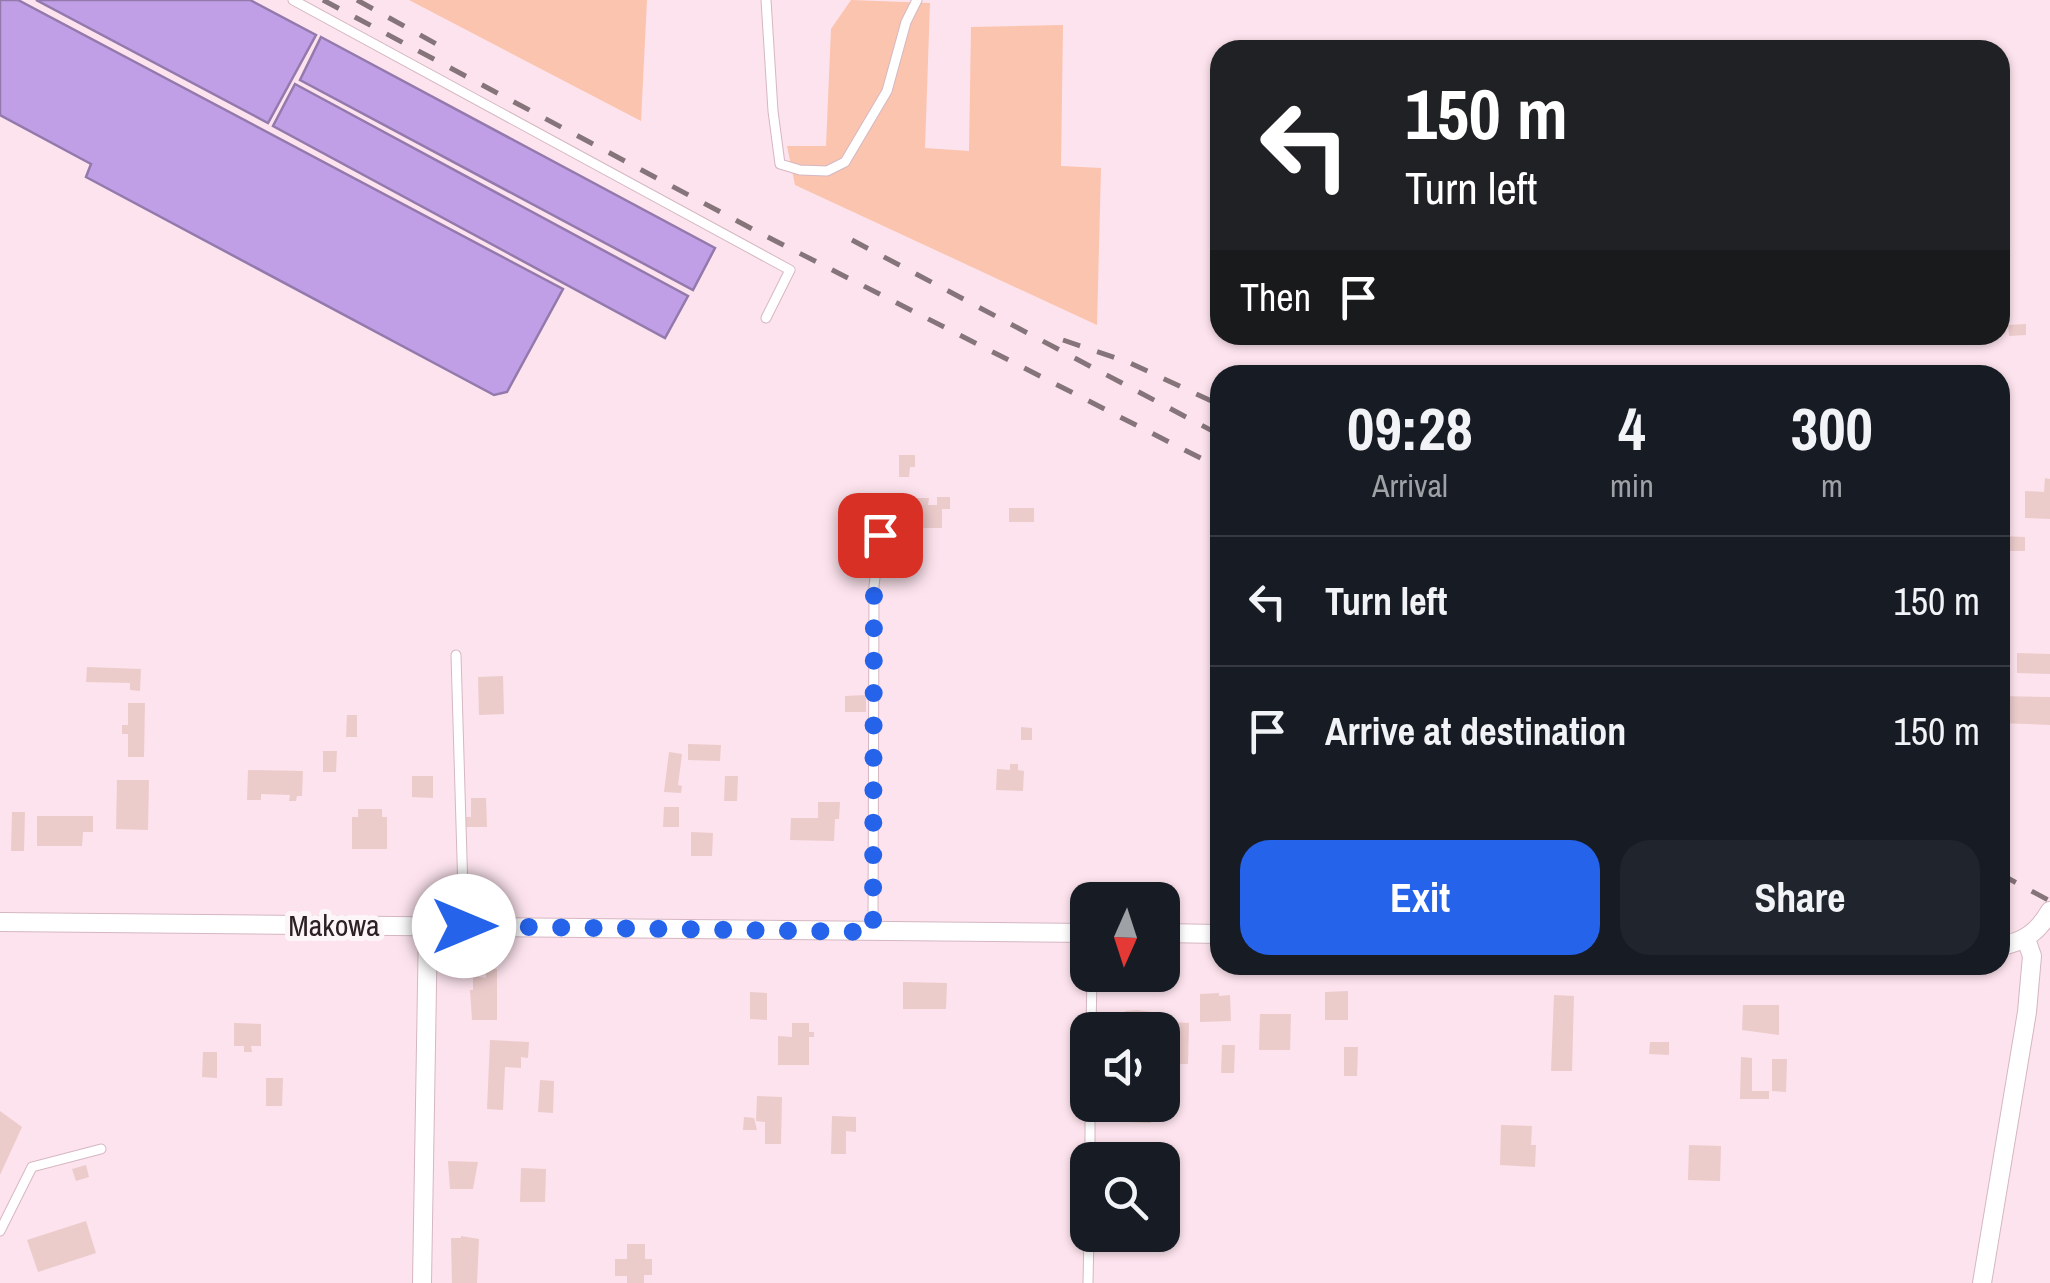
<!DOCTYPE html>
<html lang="en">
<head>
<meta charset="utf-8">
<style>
  body { margin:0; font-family:"Archivo Narrow",sans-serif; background:#20242c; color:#f1f3f6; height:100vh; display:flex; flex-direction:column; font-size:38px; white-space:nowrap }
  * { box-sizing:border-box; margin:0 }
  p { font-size:32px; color:#9ea1a6 }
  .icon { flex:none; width:55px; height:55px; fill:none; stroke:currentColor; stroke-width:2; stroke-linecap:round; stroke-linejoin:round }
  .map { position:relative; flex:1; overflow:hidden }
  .sheet { position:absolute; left:1210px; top:365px; width:800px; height:610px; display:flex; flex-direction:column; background:#171b24; border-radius:30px; box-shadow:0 2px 8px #0004 }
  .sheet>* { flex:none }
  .top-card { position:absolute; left:1210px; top:40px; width:800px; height:305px; border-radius:30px; box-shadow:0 2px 8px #0004; background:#202124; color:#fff; overflow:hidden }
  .needle { width:65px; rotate:183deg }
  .fabs { position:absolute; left:1070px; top:882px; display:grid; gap:20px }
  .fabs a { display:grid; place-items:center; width:110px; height:110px; border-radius:20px; background:#171b24; box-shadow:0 2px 8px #0004; font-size:50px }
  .pin { position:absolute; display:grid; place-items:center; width:85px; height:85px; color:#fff; margin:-42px; border-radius:20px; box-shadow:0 5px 15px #0006 }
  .me { position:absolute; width:110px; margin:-55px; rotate:90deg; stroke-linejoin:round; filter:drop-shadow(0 0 8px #0008) }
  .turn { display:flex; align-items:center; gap:35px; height:210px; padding:0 30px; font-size:45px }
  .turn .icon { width:130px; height:130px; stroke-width:2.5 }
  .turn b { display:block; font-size:70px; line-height:85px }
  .then { display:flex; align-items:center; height:95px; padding:0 30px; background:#0003; gap:20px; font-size:38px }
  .eta { display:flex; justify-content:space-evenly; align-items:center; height:170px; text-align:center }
  .eta b { font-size:60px; font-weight:700; line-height:70px }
  .action { display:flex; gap:20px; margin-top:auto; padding:20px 30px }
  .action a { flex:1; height:115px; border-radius:30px; background:#2563eb; color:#fff; font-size:40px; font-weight:700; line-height:115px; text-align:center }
  .action a+a { background:#20242c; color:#f1f3f6 }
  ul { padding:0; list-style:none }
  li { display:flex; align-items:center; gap:30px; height:130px; padding:0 30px; border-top:2px solid #363941 }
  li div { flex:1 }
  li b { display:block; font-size:38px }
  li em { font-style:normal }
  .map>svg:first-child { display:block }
  .green { fill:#fbc4ae }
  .water { fill:#c09fe7; stroke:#9379ac; stroke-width:2.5 }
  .building { fill:#eccbcb }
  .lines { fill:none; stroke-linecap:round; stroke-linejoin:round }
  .lane-casing { stroke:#d5b7c2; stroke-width:11 }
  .street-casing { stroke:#d5b7c2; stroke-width:20 }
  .lane { stroke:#fff; stroke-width:9 }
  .street { stroke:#fff; stroke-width:18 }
  .rail { stroke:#85747a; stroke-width:5; stroke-dasharray:18 18; stroke-linecap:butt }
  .route { stroke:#2563eb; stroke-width:18; stroke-dasharray:0 32.4 }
  .labels { text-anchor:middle; stroke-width:10; stroke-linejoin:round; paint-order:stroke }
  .street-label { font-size:30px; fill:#2b2024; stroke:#fdf6f9 }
</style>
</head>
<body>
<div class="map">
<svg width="2050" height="1283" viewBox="0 0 2050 1283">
  <rect width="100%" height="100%" fill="#fde3ed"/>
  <!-- green -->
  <g class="green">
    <polygon points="409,0 647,0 641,121"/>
    <polygon points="851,0 930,3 925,148 969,151 971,27 1063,25 1061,166 1101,168 1097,325 795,185 787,146 826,146 831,29"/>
  </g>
  <!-- water -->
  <g class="water">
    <polygon points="0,0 18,0 563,289 507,392 494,395 86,177 91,164 0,115"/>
    <polygon points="36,0 250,0 316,35 268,123"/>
    <polygon points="321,37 715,248 693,290 300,80"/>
    <polygon points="295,84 688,296 665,338 273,126"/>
  </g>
  <!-- building -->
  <g class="building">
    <polygon points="2026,324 2026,335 2009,336 2008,325"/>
    <polygon points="899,455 915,455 915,467 910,467 909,477 899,477"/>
    <polygon points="2045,478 2050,479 2050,519 2025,518 2025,491 2044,492"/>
    <polygon points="937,497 950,497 950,509 942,509 942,528 916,528 916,513 908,513 908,498 929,498 928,505 937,505"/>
    <rect x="1009" y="508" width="25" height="14"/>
    <polygon points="2000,536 2025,537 2025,551 2000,551"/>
    <polygon points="2000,635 2007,635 2007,660 2000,659"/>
    <polygon points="2017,653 2050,654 2050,674 2017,673"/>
    <polygon points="87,667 141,669 140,691 130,690 130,683 86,682"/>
    <polygon points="503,676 504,714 479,715 478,677"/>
    <polygon points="866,695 866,712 845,712 845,696"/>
    <polygon points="2000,696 2050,697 2050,725 2000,723"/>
    <polygon points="128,703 145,703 144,757 128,757 128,734 122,734 122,725 128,725"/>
    <polygon points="347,715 357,715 357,737 346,737"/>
    <polygon points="1021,727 1032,728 1032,740 1021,740"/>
    <polygon points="688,744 721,745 720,761 688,760"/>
    <polygon points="323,751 337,751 336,772 323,772"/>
    <polygon points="669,752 682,754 678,785 682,786 681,793 664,792"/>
    <polygon points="1010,764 1018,764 1018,770 1024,771 1023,791 996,790 997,769 1010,770"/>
    <polygon points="248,770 303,771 302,796 297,796 296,801 289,801 290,795 261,794 261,800 247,800"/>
    <polygon points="412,776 433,776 433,798 412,797"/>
    <polygon points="725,776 738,776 737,801 724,801"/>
    <polygon points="117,780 149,780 148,830 116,829"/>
    <polygon points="471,798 486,798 487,827 465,827 465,817 471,817"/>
    <polygon points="818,802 840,802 839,819 835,819 834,841 790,840 791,818 818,818"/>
    <polygon points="664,807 679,807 679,827 663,827"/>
    <polygon points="358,809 382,809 382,817 387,817 387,849 352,849 352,817 358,817"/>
    <polygon points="12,812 25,812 24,851 11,851"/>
    <polygon points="37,816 93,816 93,832 83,832 82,846 37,846"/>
    <polygon points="691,832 713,833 712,856 691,856"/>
    <polygon points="433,953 452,954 452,966 433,966"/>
    <polygon points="486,968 497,969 497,1020 472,1020 470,990 473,990 473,976 486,978"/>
    <polygon points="903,982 947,983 946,1009 903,1009"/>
    <polygon points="1348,991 1348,1020 1325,1020 1325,992"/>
    <polygon points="750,992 767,993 767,1020 750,1019"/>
    <polygon points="1219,993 1219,996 1230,995 1231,1021 1200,1022 1200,994"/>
    <polygon points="1554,995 1574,996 1572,1071 1551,1071"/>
    <polygon points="1743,1005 1779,1005 1779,1035 1742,1030"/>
    <polygon points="1137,1010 1152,1012 1152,1030 1125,1030 1125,1011"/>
    <polygon points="1260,1014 1291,1014 1290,1050 1259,1050"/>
    <polygon points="1170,1022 1189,1023 1188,1064 1169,1064"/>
    <polygon points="234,1023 261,1024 261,1046 251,1046 252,1052 244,1052 244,1046 234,1046"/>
    <polygon points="792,1023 809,1023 809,1032 814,1032 814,1037 809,1037 809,1065 778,1065 778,1036 792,1037"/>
    <polygon points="490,1040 529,1042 528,1058 521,1057 521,1068 505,1067 503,1110 487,1109"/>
    <polygon points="1650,1042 1669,1042 1669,1055 1649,1054"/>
    <polygon points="1222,1045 1235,1045 1234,1073 1221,1073"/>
    <polygon points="1344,1047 1358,1047 1357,1076 1344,1076"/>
    <polygon points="203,1052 217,1052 217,1078 202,1077"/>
    <polygon points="1741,1057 1752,1058 1752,1091 1769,1091 1769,1099 1740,1099"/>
    <polygon points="1772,1059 1787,1059 1786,1092 1772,1091"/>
    <polygon points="266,1078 283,1078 282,1106 266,1106"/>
    <polygon points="540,1080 554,1081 553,1113 538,1112"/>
    <polygon points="757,1096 782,1097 781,1144 765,1144 765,1122 756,1121"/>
    <polygon points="1129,1105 1152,1105 1151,1123 1128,1122"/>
    <polygon points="0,1111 22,1127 0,1175"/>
    <polygon points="832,1116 856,1117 856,1132 846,1131 846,1154 831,1154"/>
    <polygon points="744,1117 754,1118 757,1130 743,1130"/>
    <polygon points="1501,1125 1532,1126 1531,1145 1536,1145 1535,1167 1500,1165"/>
    <polygon points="1689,1145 1721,1146 1720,1181 1688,1180"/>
    <polygon points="448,1161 478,1162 473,1189 450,1189"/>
    <polygon points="86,1165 89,1177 76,1181 72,1169"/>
    <polygon points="521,1168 546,1169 545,1202 520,1202"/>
    <polygon points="86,1221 96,1253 38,1272 27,1240"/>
    <polygon points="461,1236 479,1239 477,1283 452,1283 451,1238 461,1238"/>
    <polygon points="627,1244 645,1244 645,1259 652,1259 652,1275 644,1275 644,1283 627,1283 627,1276 615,1276 615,1259 627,1259"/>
  </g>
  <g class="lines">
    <defs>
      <g id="lane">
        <polyline points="293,0 790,270 766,318"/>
        <polyline points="766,0 773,111 780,164 800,170 827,171 845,162 887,91 906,22 917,0"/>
        <polyline points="456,655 464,926"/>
        <polyline points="873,931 874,586 880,535"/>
        <polyline points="1091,1030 1092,975"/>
        <polyline points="1090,1160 1090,1105"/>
        <polyline points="0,1231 32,1167 101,1149"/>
        <polyline points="1088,1283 1089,1235"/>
      </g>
      <g id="street">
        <polyline points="0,922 1088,933"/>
        <polyline points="1162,933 1220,934"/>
        <path d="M2000,946C2024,942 2038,932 2050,911"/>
        <polyline points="422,1283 428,926"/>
        <polyline points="1982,1283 2027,1012 2032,956 2026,939"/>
      </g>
    </defs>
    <!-- lane casing -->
    <use href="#lane" class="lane-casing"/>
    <!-- street casing -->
    <use href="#street" class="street-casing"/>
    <!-- lane -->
    <use href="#lane" class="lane"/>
    <!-- street -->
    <use href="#street" class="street"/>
    <!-- rail -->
    <g class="rail">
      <polyline points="323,0 756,231 1220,468"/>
      <polyline points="357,0 440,46"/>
      <polyline points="852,240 1220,435"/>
      <polyline points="1063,340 1128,362 1220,405"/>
      <polyline points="2000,874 2050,901"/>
    </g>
  </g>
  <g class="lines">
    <!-- route -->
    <polyline class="route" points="464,926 873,932 874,586 880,535"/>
  </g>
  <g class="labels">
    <!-- street labels -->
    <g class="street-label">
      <text x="334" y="936">Makowa</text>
    </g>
  </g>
</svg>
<div class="fabs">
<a><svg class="needle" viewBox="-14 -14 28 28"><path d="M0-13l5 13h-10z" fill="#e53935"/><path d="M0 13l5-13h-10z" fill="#9ea1a6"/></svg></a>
<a><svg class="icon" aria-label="sound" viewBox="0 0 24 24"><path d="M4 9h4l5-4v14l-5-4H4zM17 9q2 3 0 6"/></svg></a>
<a><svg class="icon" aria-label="search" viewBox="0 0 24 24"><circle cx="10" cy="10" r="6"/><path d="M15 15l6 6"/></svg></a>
</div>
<div class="pin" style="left:880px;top:535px;background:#d93025"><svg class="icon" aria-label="arrive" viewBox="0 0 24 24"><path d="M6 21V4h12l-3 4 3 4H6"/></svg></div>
<svg class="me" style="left:464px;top:926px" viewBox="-20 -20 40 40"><circle r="19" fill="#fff"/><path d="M0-13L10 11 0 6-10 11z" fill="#2563eb"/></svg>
<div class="top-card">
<div class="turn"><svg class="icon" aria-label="left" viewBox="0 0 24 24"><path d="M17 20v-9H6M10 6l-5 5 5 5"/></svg><div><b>150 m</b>Turn left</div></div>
<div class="then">Then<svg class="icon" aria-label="arrive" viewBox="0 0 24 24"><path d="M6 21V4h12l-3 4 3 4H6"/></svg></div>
</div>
<section class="sheet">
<div class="eta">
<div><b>09:28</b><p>Arrival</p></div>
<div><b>4</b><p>min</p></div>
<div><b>300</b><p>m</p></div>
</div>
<ul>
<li><svg class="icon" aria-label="left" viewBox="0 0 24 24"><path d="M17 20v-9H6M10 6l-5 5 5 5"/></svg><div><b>Turn left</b></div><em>150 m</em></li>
<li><svg class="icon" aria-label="arrive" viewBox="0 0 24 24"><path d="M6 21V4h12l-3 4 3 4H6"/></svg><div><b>Arrive at destination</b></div><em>150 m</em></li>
</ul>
<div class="action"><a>Exit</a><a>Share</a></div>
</section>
</div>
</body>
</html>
